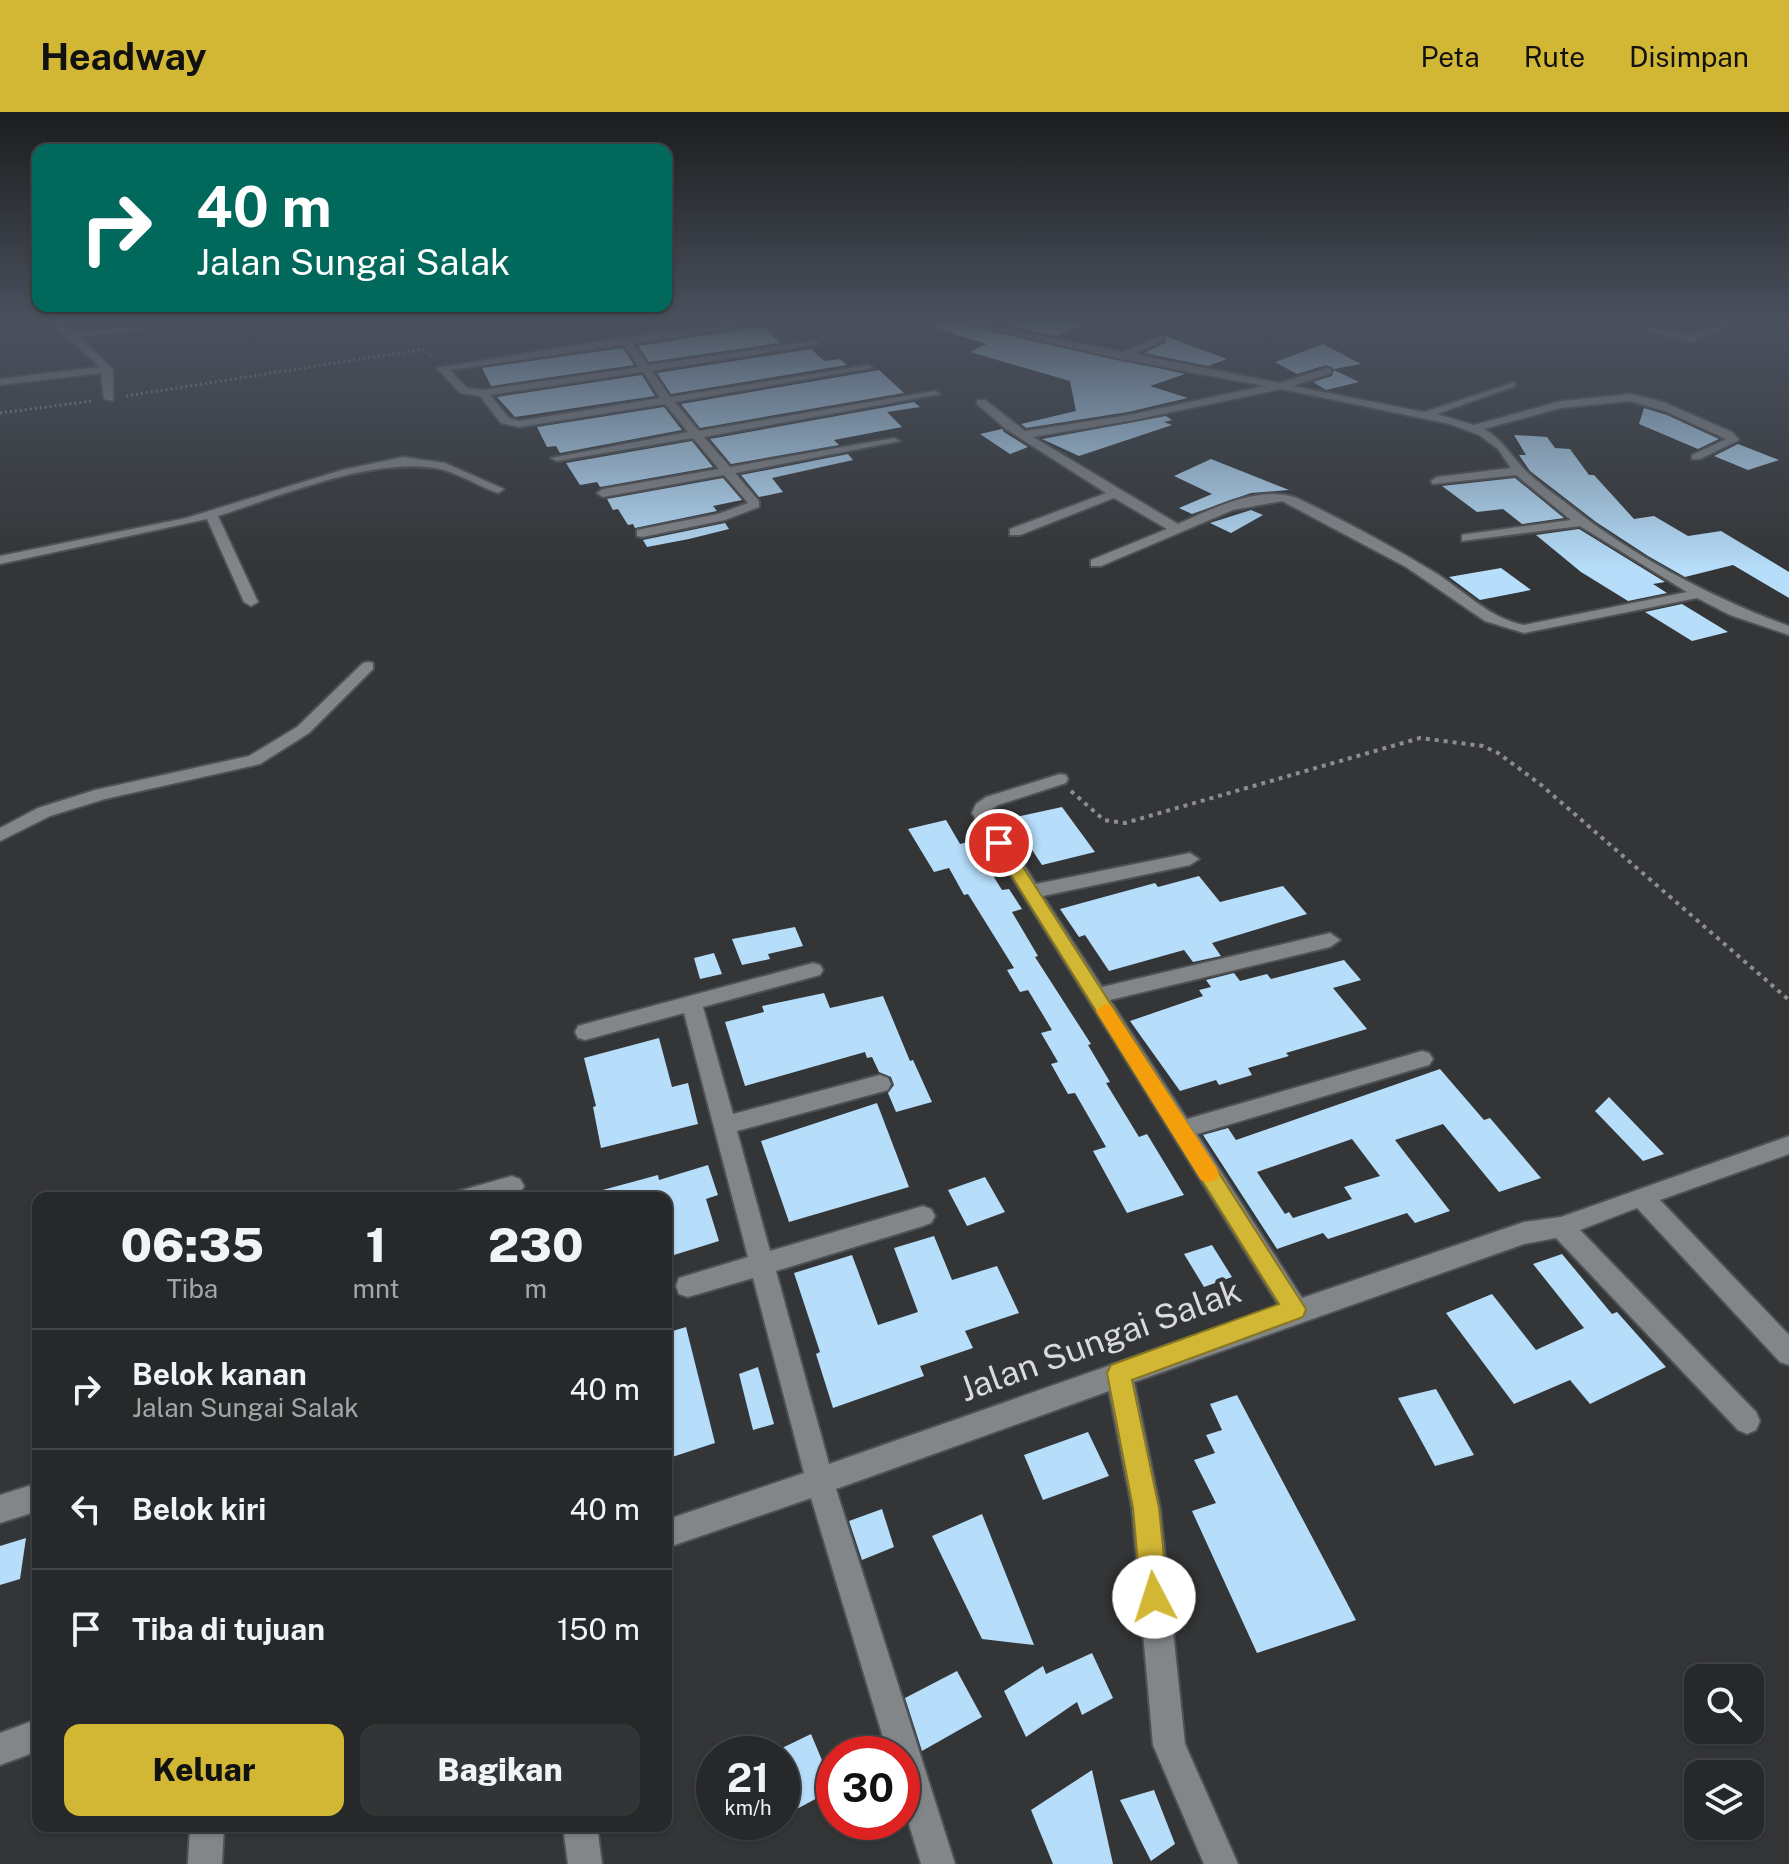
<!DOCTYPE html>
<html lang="id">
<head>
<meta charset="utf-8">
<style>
  body { margin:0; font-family:"Public Sans",sans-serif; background:#323435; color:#f1f3f6; height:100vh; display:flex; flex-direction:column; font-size:30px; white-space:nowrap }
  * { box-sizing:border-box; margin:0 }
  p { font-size:26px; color:#a4a6a8 }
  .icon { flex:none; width:44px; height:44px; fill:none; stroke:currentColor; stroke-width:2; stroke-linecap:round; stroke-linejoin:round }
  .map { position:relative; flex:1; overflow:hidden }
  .panel { position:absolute; left:32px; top:1080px; width:640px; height:640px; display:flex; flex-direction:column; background:#262829; border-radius:16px; box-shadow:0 2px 6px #0004,0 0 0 2px #424446 }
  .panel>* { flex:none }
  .guide { position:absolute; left:32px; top:32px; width:640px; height:168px; border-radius:16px; box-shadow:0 2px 6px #0004,0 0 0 2px #424446; background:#00695c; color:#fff; overflow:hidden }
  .fabs { position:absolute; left:1684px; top:1552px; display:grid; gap:16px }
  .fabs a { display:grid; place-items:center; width:80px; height:80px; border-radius:16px; background:#262829; box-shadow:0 2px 6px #0004,0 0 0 2px #424446; font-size:40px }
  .speed { position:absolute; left:696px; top:1624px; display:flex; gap:16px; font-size:40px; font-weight:700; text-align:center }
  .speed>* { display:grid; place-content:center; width:104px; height:104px; border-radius:50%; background:#262829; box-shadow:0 2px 6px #0004,0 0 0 2px #424446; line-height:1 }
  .speed small { font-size:20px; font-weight:400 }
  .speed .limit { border:12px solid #d22; background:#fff; color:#111 }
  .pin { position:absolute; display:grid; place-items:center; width:68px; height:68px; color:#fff; margin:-34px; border:4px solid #fff; border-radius:50%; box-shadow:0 2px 8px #0007 }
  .me { position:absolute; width:88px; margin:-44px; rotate:355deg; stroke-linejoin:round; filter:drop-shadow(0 0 6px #0008) }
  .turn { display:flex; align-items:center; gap:28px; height:168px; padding:0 32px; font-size:36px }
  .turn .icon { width:104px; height:104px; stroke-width:2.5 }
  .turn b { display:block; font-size:56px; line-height:68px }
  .eta { display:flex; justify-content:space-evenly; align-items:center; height:136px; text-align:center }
  .eta b { font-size:48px; font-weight:800; line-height:56px }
  .action { display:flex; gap:16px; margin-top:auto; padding:16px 32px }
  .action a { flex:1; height:92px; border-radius:16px; background:#d2b735; color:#111; font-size:32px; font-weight:800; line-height:92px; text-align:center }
  .action a+a { background:#323435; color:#f1f3f6 }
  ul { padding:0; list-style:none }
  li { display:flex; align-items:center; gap:24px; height:120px; padding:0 32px; border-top:2px solid #424446 }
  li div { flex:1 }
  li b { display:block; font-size:30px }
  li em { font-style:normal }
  header { display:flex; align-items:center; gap:48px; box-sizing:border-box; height:112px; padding:0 40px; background:#d2b735; color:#111 }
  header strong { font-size:38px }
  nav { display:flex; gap:44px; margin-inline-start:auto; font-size:28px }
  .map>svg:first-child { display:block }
  .building { fill:#b6ddfa; fill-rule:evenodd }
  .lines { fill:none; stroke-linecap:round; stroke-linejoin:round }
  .minor-casing { stroke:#4f5254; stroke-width:4 }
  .path-far1 { stroke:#8c8d8f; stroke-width:3; stroke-dasharray:2 3; stroke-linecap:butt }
  .path { stroke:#8c8d8f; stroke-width:4; stroke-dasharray:4 5; stroke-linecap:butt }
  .minor { fill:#838689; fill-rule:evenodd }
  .route { fill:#d2b735; stroke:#872; stroke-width:2 }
  .slow { fill:#f59e0b }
  .labels { text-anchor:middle; stroke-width:8; stroke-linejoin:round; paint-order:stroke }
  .near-street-label { font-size:34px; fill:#d9dadc; stroke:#333537 }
</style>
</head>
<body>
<header>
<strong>Headway</strong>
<nav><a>Peta</a><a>Rute</a><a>Disimpan</a></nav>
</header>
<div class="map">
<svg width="1789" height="1752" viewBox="0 0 1789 1752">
  <rect width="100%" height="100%" fill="#333537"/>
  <!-- building -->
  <g class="building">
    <polygon points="938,212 963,212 1185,262 1150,274 1188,286 1128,300 1026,316 1021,312 1076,299 1070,269 970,240 987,232 937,217"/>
    <polygon points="1000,212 1083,212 1057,224"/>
    <polygon points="763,214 780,231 649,250 638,234"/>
    <polygon points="1165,224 1227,247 1208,254 1144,241 1165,231"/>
    <polygon points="1323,232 1361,252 1334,257 1326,253 1297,262 1275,250"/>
    <polygon points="623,236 634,253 491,274 482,256"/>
    <polygon points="811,237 824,249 840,247 847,253 671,282 657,261"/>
    <polygon points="879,258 904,281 700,316 681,292"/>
    <polygon points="1334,258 1359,270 1326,278 1313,270 1332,264"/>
    <polygon points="642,263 655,284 515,305 497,285"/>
    <polygon points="914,290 920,295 887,300 902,315 834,328 839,333 731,352 710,327"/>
    <polygon points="664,295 682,318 560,341 556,334 547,335 537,315"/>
    <polygon points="1644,296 1667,303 1719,327 1698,337 1639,312"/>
    <polygon points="1166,304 1172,308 1164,310 1172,313 1079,344 1042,327"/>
    <polygon points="1002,317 1004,320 1028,335 1010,342 980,322"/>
    <polygon points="1514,323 1547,325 1555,336 1570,337 1589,363 1594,363 1634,407 1654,404 1688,424 1721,419 1789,460 1789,486 1733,453 1685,465 1648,444 1596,410 1530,359 1519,343 1526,343"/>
    <polygon points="692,329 713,355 600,375 597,370 580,373 566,351"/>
    <polygon points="1738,332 1779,348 1748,358 1714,344"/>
    <polygon points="848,342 853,348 772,366 783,380 759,385 741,363"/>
    <polygon points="1211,347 1289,378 1251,381 1192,402 1179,396 1212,382 1174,364"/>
    <polygon points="723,366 742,388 713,394 717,399 635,416 633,412 628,413 618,397 613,398 607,387"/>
    <polygon points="1515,366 1564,406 1522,412 1503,397 1477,400 1442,374"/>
    <polygon points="1251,398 1263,403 1231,421 1210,411"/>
    <polygon points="725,411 729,417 689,427 647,435 643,428"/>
    <polygon points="1579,417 1665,470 1653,472 1667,481 1628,489 1581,460 1536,423"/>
    <polygon points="1501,456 1531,478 1480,488 1449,465"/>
    <polygon points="1682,492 1728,520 1692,529 1645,500"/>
    <polygon points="1062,695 1095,740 1042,753 1011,706"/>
    <polygon points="946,708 960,732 968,730 983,755 987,754 1002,778 1009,777 1022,797 1012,800 1038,844 1035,845 1091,932 1088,933 1110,970 1106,971 1139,1025 1147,1022 1184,1083 1127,1101 1093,1039 1106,1035 1075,981 1068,982 1051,952 1058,950 1041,921 1052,918 1028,878 1020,880 1007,858 1014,856 968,782 964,783 949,756 934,760 908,717"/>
    <polygon points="1199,764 1220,790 1283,774 1307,802 1212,831 1221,844 1193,850 1184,838 1109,859 1085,823 1079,825 1060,797 1155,771 1158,775"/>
    <polygon points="795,815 803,834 768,842 770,847 742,853 732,827"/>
    <polygon points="714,841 722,862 700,867 694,846"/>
    <polygon points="1344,848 1361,868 1333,876 1367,917 1286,941 1289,944 1248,956 1252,963 1219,973 1216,968 1180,979 1130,909 1203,884 1199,878 1211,875 1206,868 1234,861 1240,869 1267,862 1271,867"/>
    <polygon points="824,881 830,896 883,884 910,949 913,948 932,990 896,1000 888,981 894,973 891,965 879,960 872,945 867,946 865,940 745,974 725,910 764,900 762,894"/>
    <polygon points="659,926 672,975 688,971 698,1012 601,1036 593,995 596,994 584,946"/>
    <path d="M1440,957L1484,1008L1490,1006L1541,1066L1499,1080L1443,1012L1395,1028L1450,1099L1415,1111L1407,1101L1328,1127L1323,1121L1277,1137L1203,1023L1228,1016L1236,1028ZM1352,1027L1380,1064L1344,1075L1352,1087L1293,1106L1289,1100L1285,1102L1257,1060Z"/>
    <polygon points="1609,985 1664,1042 1643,1049 1595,999"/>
    <polygon points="877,991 909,1075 789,1110 761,1029"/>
    <polygon points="708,1053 718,1083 706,1087 719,1129 674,1143 666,1112 666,1086 600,1086 599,1079 658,1063 659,1068"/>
    <polygon points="985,1065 1005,1100 967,1114 948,1078"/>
    <polygon points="934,1124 952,1168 997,1154 1019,1201 965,1219 973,1236 920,1254 924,1264 833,1296 816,1242 820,1240 794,1161 852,1143 878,1213 918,1200 894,1136"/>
    <polygon points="1212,1133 1232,1165 1204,1175 1184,1142"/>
    <polygon points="1562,1142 1612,1202 1617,1200 1666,1255 1590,1292 1570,1268 1514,1292 1446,1201 1492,1182 1536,1238 1584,1216 1533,1152"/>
    <polygon points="686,1215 715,1331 666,1347 666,1221"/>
    <polygon points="758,1255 774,1312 753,1318 739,1262"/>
    <polygon points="1436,1277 1474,1343 1435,1354 1398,1286"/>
    <polygon points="1237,1283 1356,1508 1257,1541 1192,1399 1216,1391 1194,1348 1215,1341 1206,1323 1222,1318 1210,1292"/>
    <polygon points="1088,1320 1109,1364 1043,1388 1024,1343"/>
    <polygon points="882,1397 894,1435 862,1448 849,1409"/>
    <polygon points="982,1402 1034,1533 982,1527 932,1424"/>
    <polygon points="26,1426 20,1467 0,1473 0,1434"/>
    <polygon points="1092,1541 1113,1586 1082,1603 1077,1590 1026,1625 1004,1579 1043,1554 1046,1562"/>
    <polygon points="957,1559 982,1605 922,1639 905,1586"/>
    <polygon points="811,1622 834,1677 782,1705 782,1636"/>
    <polygon points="1092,1658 1113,1752 1053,1752 1031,1698"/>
    <polygon points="1154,1678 1175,1732 1151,1749 1120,1688"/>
  </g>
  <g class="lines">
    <defs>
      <g id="minor">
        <polygon points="53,212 64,212 73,220 185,212 79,225 113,257 113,289 104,287 101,261 0,273 0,267 100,255"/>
        <path d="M729,212H754L633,232L648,253L814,229L819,232L652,259L670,285L868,253L873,256L675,290L699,319L935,279L940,282L704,325L730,355L894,326L900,329L735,361L759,389V395L725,408L642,425L637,424V418L718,402L748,391L724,363L603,385L597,381L603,377L719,357L693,326L557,349L551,346L688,320L665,292L519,315L501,311L480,284L460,281L437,256L625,225ZM624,233L639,255L483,278L467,276L450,258ZM643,260L660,286L519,309L509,306L490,283Z"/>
        <path d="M966,212H985L1123,240L1161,223L1164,228L1134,242L1280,271L1327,256L1331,257V261L1293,274L1424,300L1515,270V274L1437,302L1474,313L1561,289L1630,282L1663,290L1732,320L1739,328L1700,347H1692V343L1726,327L1665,299L1630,289L1561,296L1484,317C1502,327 1509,341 1523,356C1536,370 1555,382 1570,394C1631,443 1716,488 1789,514V523L1730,503L1697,486L1524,521L1485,509L1406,455L1282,389L1233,398L1101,454H1091V448L1167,417L1114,386L1020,423H1010V417L1106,381L1006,317L977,292V288H985L1025,319L1129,303L1264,274L1121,247ZM1281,277L1450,312L1479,323L1498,337L1511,356L1437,365L1431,369L1433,372L1516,363L1571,408L1467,422L1462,423V429L1580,414L1687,480L1524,513C1488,506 1464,478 1434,460C1390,433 1343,408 1297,386C1259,372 1212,397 1178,412L1033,325L1129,309Z"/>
        <path d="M1627,212C1647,212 1674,226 1691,223C1707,221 1718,212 1735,212L1690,230Z"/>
        <path d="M403,345L445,351L504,377L498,381C477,374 456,359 435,356C368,346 282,384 218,404L258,490L251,494L244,490L207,407L0,452V444L186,406L342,358Z"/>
        <polygon points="368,550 373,551 373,557 309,621 260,652 105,687 50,704 0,729 0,716 38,696 95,678 249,644 297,615 363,551"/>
        <polygon points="1060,662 1066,663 1068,667 1066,671 998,693 990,698 1036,772 1190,741 1199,747 1190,753 1043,784 1102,875 1330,821 1340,828 1330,835 1110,888 1187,1007 1422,939 1429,941 1433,947 1429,953 1422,955 1197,1022 1302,1186 1524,1110 1561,1105 1789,1024 1789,1042 1660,1088 1789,1223 1789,1253 1780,1250 1637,1096 1580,1118 1756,1300 1760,1309 1756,1318 1747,1322 1738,1318 1556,1126 1524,1132 1134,1270 1160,1396 1185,1632 1238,1752 1204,1752 1153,1633 1132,1396 1109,1279 836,1377 955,1752 921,1752 902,1689 902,1642 888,1642 811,1386 666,1436 666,1408 804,1361 753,1166 688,1185 679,1182 676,1174 679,1166 748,1145 684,901 585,928 578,926 575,920 578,914 585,912 813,851 820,853 823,858 820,863 703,895 733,1002 880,963 888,966 891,972 888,978 737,1019 770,1139 923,1094 931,1097 935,1104 931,1111 923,1114 776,1159 829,1352 1279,1194 972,701 976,692 986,685"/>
        <polygon points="512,1064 520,1067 524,1074 520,1081 504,1086 455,1086 459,1079"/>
        <polygon points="38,1371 38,1399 0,1411 0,1383"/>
        <polygon points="38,1607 38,1639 0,1653 0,1621"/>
        <polygon points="190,1714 224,1714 222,1752 188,1752"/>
        <polygon points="563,1714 597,1714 602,1752 568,1752"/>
      </g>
    </defs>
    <!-- minor casing -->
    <use href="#minor" class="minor-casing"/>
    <!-- path-far1 -->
    <g class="path-far1">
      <polyline points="126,284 424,237 433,246"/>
      <polyline points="0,301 92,289"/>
    </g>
    <!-- path -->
    <polyline class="path" points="1071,679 1104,708 1125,711 1420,626 1483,634 1498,641 1540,672 1789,888"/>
    <!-- minor -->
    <use href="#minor" class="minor"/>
  </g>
  <!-- sky -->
  <linearGradient id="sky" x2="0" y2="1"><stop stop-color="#1c1d1e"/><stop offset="0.46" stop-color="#4a515e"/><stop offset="1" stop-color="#4a515e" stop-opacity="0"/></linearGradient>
  <rect width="1789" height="457" fill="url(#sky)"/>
  <!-- route -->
  <polygon class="route" points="999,726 1005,727 1306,1197 1303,1205 1132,1268 1159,1396 1168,1485 1164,1494 1154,1498 1145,1494 1141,1485 1133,1396 1107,1261 1111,1253 1119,1250 1279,1192 991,731"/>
  <!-- slow -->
  <polygon class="slow" points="1105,892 1111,894 1216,1055 1219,1062 1216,1068 1208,1070 1201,1068 1096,899"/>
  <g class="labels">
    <!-- near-street labels -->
    <g class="near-street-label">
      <text transform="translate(1100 1228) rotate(-20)" y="12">Jalan Sungai Salak</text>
    </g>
  </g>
</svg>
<div class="fabs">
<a><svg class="icon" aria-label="search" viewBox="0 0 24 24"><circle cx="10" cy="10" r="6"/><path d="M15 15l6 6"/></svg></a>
<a><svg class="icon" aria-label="layers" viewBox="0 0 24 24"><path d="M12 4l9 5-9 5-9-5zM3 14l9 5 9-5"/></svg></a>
</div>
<div class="speed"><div>21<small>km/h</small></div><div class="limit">30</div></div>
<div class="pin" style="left:999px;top:731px;background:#d93025"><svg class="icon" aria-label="arrive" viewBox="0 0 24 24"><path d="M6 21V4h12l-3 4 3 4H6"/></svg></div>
<svg class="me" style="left:1154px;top:1485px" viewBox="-20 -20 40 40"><circle r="19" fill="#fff"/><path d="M0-13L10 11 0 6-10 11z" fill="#d2b735"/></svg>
<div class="guide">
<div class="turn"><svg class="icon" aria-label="right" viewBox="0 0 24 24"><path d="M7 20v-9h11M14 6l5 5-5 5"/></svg><div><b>40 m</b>Jalan Sungai Salak</div></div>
</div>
<section class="panel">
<div class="eta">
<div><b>06:35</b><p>Tiba</p></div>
<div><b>1</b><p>mnt</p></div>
<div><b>230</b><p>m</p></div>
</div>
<ul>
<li><svg class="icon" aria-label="right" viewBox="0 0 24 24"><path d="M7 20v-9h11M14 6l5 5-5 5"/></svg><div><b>Belok kanan</b><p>Jalan Sungai Salak</p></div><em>40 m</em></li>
<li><svg class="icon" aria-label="left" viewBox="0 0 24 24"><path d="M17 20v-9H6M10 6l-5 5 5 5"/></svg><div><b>Belok kiri</b></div><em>40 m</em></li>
<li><svg class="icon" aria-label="arrive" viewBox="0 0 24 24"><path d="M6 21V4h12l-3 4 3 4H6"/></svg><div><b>Tiba di tujuan</b></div><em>150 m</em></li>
</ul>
<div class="action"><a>Keluar</a><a>Bagikan</a></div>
</section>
</div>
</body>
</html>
